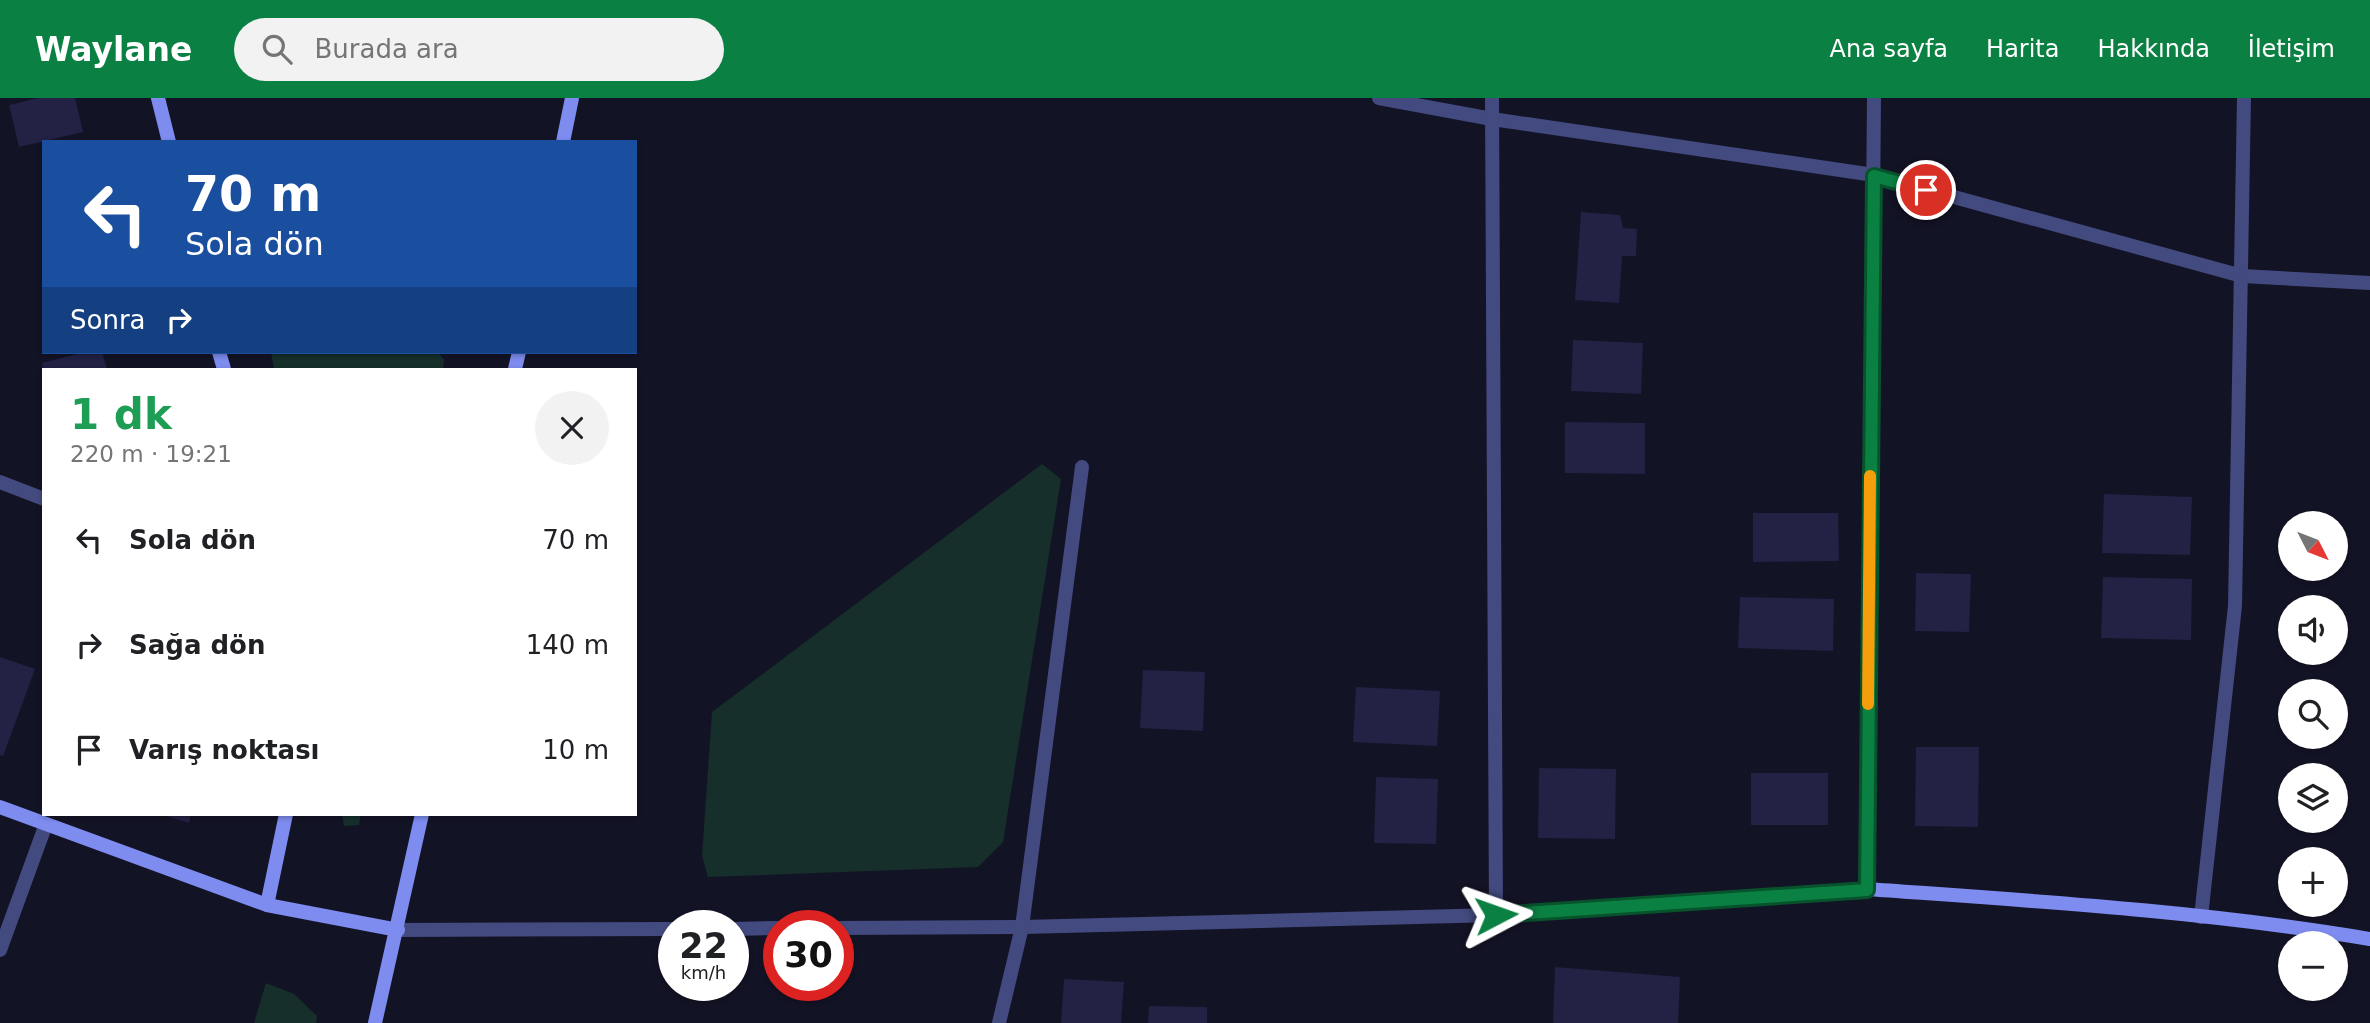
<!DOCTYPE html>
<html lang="tr">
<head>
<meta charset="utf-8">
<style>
  body { margin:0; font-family:"DejaVu Sans",sans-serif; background:#f2f2f2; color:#202124; height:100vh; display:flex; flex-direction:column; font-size:26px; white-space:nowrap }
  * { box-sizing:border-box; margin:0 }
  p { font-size:23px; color:#757577 }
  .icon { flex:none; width:38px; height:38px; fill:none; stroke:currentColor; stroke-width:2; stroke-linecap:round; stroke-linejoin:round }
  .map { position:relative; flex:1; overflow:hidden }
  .drawer { position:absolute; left:42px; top:270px; width:595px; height:448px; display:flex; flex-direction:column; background:#fff; border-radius:0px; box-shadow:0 2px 5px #0004 }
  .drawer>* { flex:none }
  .top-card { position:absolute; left:42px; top:42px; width:595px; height:214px; border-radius:0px; box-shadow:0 2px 5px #0004; background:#1a4fa0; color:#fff; overflow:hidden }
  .needle { width:46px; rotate:132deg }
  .controls { position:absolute; left:2278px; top:413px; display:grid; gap:14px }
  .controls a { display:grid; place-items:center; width:70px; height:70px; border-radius:50%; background:#fff; box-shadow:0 2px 5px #0004; font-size:35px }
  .speed { position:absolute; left:658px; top:812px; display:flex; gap:14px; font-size:35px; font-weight:700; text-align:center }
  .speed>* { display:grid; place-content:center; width:91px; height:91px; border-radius:50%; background:#fff; box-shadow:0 2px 5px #0004; line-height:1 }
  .speed small { font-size:18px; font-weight:400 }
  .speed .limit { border:10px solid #d22; background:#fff; color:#111 }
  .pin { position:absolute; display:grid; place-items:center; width:60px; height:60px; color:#fff; margin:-30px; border:4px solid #fff; border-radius:50%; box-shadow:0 2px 7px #0007 }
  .me { position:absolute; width:77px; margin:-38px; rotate:86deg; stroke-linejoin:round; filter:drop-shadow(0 0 5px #0008) }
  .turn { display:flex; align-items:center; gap:24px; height:147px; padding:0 28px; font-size:32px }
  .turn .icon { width:91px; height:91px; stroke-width:2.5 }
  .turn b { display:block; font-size:49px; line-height:60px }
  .then { display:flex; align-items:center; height:66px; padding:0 28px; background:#0003; gap:14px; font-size:26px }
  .round { display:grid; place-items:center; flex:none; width:74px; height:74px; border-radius:37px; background:#f2f2f2 }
  .overview { display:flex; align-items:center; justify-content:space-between; height:119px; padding:0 28px }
  h1 { font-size:42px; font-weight:700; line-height:52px; color:#1e9e55 }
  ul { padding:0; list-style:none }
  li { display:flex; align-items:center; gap:21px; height:105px; padding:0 28px }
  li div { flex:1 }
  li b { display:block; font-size:26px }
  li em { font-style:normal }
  header { display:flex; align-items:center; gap:42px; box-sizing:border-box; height:98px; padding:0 35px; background:#0b8043; color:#fff }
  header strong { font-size:33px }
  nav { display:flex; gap:38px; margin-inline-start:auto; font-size:24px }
  .search { width:490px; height:63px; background:#f2f2f2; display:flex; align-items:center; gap:18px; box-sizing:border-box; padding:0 24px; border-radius:38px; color:#757577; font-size:26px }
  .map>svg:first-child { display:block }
  .green { fill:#162f2a }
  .building { fill:#232144 }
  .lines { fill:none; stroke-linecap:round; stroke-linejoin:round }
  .street { stroke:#434a7f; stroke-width:14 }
  .secondary { stroke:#7e8cef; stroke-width:14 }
  .route-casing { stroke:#07532c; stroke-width:18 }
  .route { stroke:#0b8043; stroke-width:12 }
  .slow { stroke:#f59e0b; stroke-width:12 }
</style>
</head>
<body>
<header>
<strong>Waylane</strong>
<div class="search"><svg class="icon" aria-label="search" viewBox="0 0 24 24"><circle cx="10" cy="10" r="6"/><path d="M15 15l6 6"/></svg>Burada ara</div>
<nav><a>Ana sayfa</a><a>Harita</a><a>Hakkında</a><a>İletişim</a></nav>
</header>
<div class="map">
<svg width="2370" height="925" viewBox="0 0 2370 925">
  <rect width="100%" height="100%" fill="#131326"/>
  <!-- green -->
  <g class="green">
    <polygon points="271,254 438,254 444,262 443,271 274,271"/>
    <polygon points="1042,366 1061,381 1003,744 978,769 708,779 702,758 712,614"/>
    <polygon points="342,716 361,716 359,727 344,728"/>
    <polygon points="266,885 294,896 317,918 316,925 254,925"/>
  </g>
  <!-- building -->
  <g class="building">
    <polygon points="38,0 75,0 83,34 19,49 9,7"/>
    <polygon points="1581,114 1620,117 1623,130 1637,131 1636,158 1622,158 1619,205 1575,202"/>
    <polygon points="1573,242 1643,245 1641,296 1571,293"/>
    <polygon points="85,254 102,254 107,271 43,271 42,265"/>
    <polygon points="1565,324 1645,325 1645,376 1565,375"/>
    <polygon points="2104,396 2192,399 2190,457 2102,455"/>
    <polygon points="1753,415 1838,415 1839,463 1753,464"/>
    <polygon points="1916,475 1971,476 1969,534 1915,533"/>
    <polygon points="2103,479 2192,481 2191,542 2101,540"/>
    <polygon points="1740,499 1834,501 1833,553 1738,550"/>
    <polygon points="0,559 35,571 3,658 0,657"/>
    <polygon points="1143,572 1205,574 1203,633 1140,630"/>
    <polygon points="1356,589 1440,593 1437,648 1353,644"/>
    <polygon points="1916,649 1979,649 1978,729 1915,728"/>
    <polygon points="1539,670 1616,671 1615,741 1538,740"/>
    <rect x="1751" y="675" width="77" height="52"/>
    <polygon points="1376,679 1438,681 1436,746 1374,745"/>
    <polygon points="160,716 191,716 189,725"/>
    <polygon points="1555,869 1680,879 1678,925 1553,925"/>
    <polygon points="1064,881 1124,884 1121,925 1061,925"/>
    <polygon points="1149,908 1207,909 1207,925 1148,925"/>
  </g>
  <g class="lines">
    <!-- street -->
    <g class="street">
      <polyline points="1379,0 1492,21 1874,77 2242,178 2370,185"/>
      <polyline points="1492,0 1496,817"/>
      <polyline points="0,384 44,401"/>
      <polyline points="2201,819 2235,508 2244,0"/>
      <polyline points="838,830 1022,829 1496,817 1867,791 1874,0"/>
      <polyline points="733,831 779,830"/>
      <polyline points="398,832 674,831"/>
      <polyline points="0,852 46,726"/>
      <polyline points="999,925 1022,829 1082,369"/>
    </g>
    <!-- secondary -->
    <g class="secondary">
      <polyline points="158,0 169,44"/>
      <polyline points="563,44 572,0"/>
      <polyline points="219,254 224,271"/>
      <polyline points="515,271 519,254"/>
      <polyline points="0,709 267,807 398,832"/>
      <path d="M1867,791C2034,803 2204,813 2370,841"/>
      <polyline points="267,807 286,716"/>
      <polyline points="375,925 422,716"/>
    </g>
  </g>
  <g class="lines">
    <defs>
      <polyline id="route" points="1496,817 1867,792 1874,78 1926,92"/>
    </defs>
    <!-- route casing -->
    <use href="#route" class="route-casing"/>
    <!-- route -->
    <use href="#route" class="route"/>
    <!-- slow -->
    <polyline class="slow" points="1868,606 1870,378"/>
  </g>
</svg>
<div class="controls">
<a><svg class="needle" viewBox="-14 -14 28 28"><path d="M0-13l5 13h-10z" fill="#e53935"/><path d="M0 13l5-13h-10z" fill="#757577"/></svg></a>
<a><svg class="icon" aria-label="sound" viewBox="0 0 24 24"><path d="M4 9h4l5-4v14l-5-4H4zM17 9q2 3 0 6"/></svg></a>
<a><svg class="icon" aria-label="search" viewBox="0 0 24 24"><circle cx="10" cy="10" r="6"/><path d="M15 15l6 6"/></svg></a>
<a><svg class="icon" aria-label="layers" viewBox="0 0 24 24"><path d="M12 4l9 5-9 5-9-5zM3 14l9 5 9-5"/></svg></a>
<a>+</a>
<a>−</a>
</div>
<div class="speed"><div>22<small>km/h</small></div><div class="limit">30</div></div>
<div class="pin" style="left:1926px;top:92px;background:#d93025"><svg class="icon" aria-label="arrive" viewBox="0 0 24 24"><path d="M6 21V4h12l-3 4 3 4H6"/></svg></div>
<svg class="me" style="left:1496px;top:817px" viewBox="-20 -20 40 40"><path d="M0-17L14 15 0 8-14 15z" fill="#0b8043" stroke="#fff" stroke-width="4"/></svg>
<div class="top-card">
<div class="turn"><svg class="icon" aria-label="left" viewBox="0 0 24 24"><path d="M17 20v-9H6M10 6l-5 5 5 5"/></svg><div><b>70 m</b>Sola dön</div></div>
<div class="then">Sonra<svg class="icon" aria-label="right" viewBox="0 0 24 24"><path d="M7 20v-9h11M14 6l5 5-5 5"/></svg></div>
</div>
<section class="drawer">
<div class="overview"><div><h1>1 dk</h1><p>220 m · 19:21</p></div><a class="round"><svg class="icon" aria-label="close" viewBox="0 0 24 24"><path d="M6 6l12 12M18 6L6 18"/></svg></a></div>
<ul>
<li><svg class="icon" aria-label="left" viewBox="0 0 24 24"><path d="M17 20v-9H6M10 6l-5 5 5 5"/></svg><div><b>Sola dön</b></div><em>70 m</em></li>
<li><svg class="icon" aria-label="right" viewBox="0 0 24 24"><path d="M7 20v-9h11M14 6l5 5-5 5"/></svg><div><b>Sağa dön</b></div><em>140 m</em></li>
<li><svg class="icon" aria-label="arrive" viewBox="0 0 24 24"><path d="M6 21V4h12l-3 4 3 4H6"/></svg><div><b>Varış noktası</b></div><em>10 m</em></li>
</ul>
</section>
</div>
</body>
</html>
